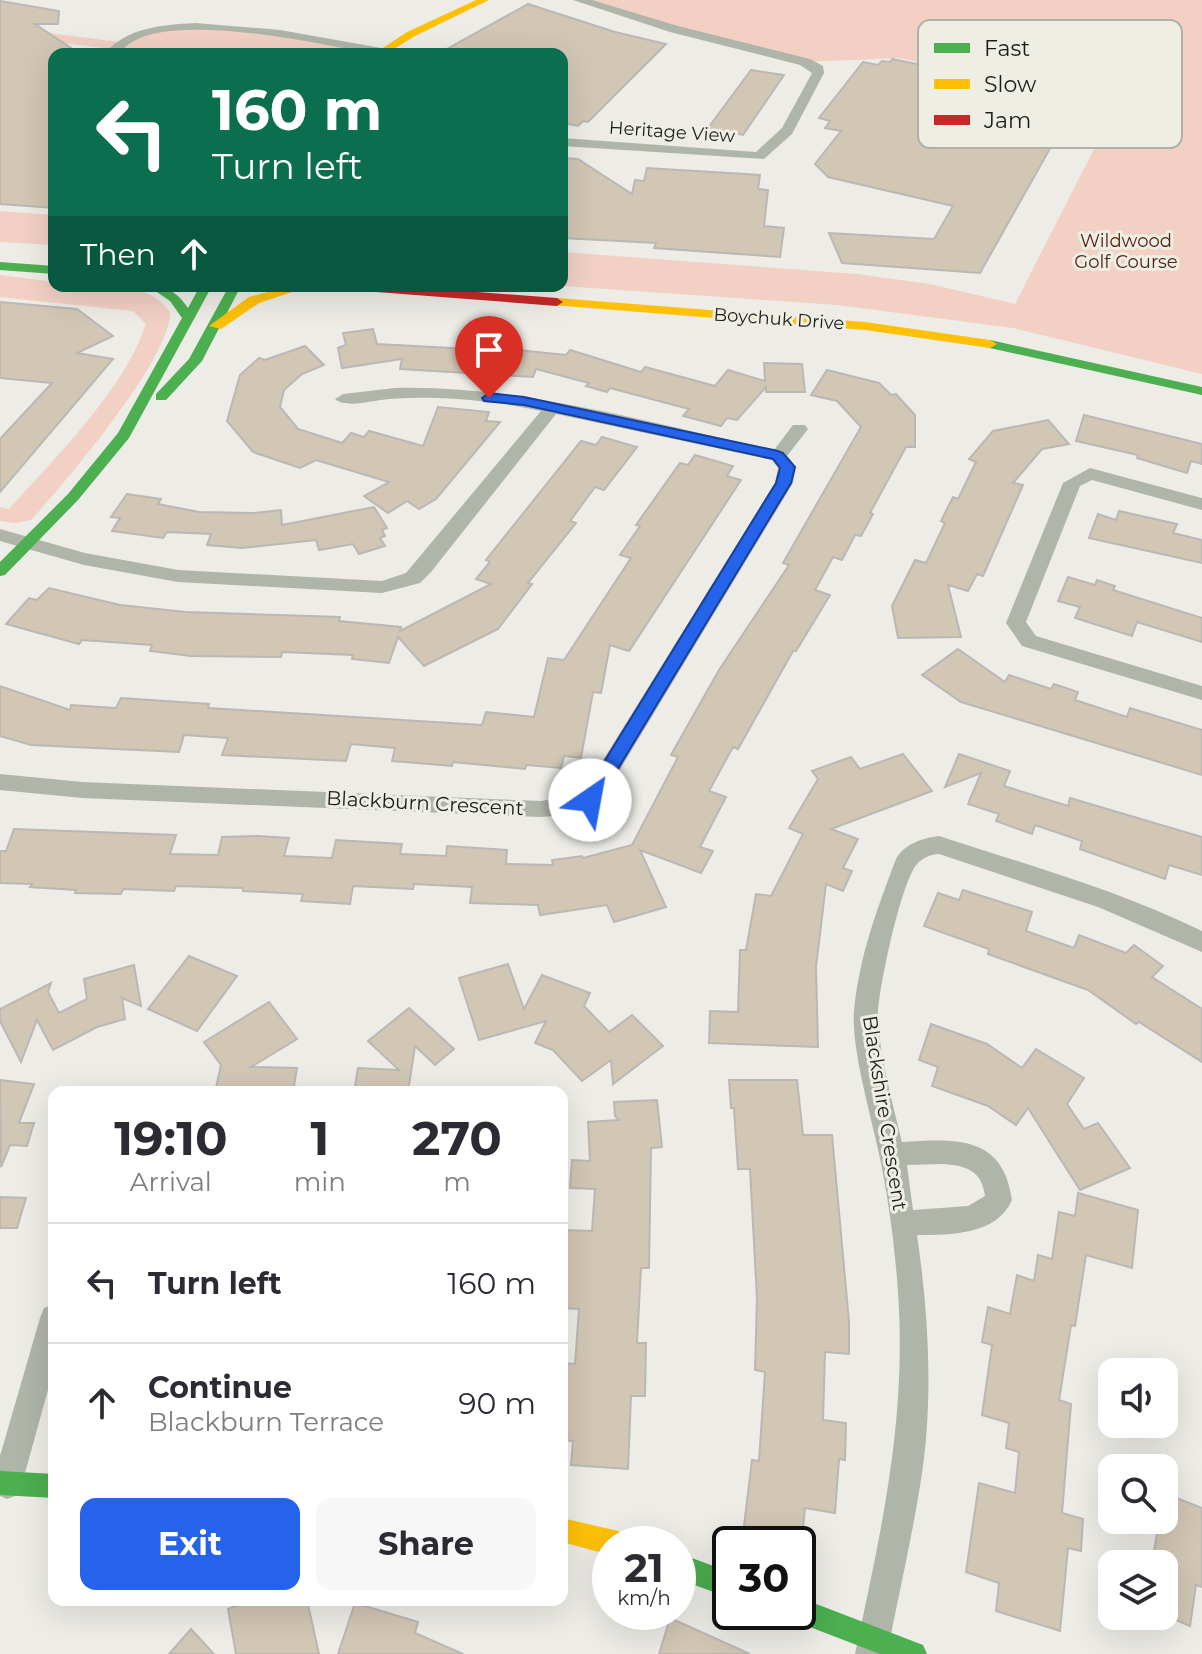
<!DOCTYPE html>
<html lang="en">
<head>
<meta charset="utf-8">
<style>
  body { margin:0; font-family:Montserrat,sans-serif; background:#f7f7f7; color:#2b2b33; height:100vh; display:flex; flex-direction:column; font-size:30px; white-space:nowrap }
  * { box-sizing:border-box; margin:0 }
  p { font-size:26px; color:#7c7c81 }
  .icon { flex:none; width:44px; height:44px; fill:none; stroke:currentColor; stroke-width:2; stroke-linecap:round; stroke-linejoin:round }
  .map { position:relative; flex:1; overflow:hidden }
  .sheet { position:absolute; left:48px; top:1086px; width:520px; height:520px; display:flex; flex-direction:column; background:#fff; border-radius:16px; box-shadow:0 8px 32px #0002 }
  .sheet>* { flex:none }
  .hud { position:absolute; left:48px; top:48px; width:520px; height:244px; border-radius:16px; box-shadow:0 8px 32px #0002; background:#0b6e4f; color:#fff; overflow:hidden }
  .controls { position:absolute; left:1098px; top:1358px; display:grid; gap:16px }
  .controls a { display:grid; place-items:center; width:80px; height:80px; border-radius:16px; background:#fff; box-shadow:0 8px 32px #0002; font-size:40px }
  .speed { position:absolute; left:592px; top:1526px; display:flex; gap:16px; font-size:40px; font-weight:700; text-align:center }
  .speed>* { display:grid; place-content:center; width:104px; height:104px; border-radius:50%; background:#fff; box-shadow:0 8px 32px #0002; line-height:1 }
  .speed small { font-size:20px; font-weight:400 }
  .speed .limit { border:4px solid #111; border-radius:12px; background:#fff; color:#111 }
  .pin { position:absolute; display:grid; place-items:center; width:68px; height:68px; color:#fff; margin:-82px -34px; border-radius:50% 50% 50% 0; rotate:-45deg; box-shadow:0 0 8px #0007 }
  .pin .icon { rotate:45deg }
  .me { position:absolute; width:88px; margin:-44px; rotate:33deg; stroke-linejoin:round; filter:drop-shadow(0 0 6px #0008) }
  .turn { display:flex; align-items:center; gap:28px; height:168px; padding:0 32px; font-size:36px }
  .turn .icon { width:104px; height:104px; stroke-width:2.5 }
  .turn b { display:block; font-size:56px; line-height:68px }
  .then { display:flex; align-items:center; height:76px; padding:0 32px; background:#0003; gap:16px; font-size:30px }
  .eta { display:flex; justify-content:space-evenly; align-items:center; height:136px; text-align:center }
  .eta b { font-size:48px; font-weight:700; line-height:56px }
  .button { display:flex; gap:16px; margin-top:auto; padding:16px 32px }
  .button a { flex:1; height:92px; border-radius:16px; background:#2563eb; color:#fff; font-size:32px; font-weight:700; line-height:92px; text-align:center }
  .button a+a { background:#f7f7f7; color:#2b2b33 }
  ul { padding:0; list-style:none }
  li { display:flex; align-items:center; gap:24px; height:120px; padding:0 32px; border-top:2px solid #e1e1e2 }
  li div { flex:1 }
  li b { display:block; font-size:30px }
  li em { font-style:normal }
  .map>svg:first-child { display:block }
  .green { fill:#f2d0c4 }
  .building { fill:#d2c6b4; stroke:#bab8b5; stroke-width:2 }
  .lines { fill:none; stroke-linecap:round; stroke-linejoin:round }
  .street { fill:#b0b5aa; fill-rule:evenodd }
  .fast { fill:#4caf50; fill-rule:evenodd }
  .slow { fill:#ffc107; fill-rule:evenodd }
  .jam { fill:#c62828; fill-rule:evenodd }
  .route { fill:#2563eb; stroke:#184099; stroke-width:2 }
  .labels { text-anchor:middle; stroke-width:6; stroke-linejoin:round; paint-order:stroke }
  .far-street-label { font-size:18px; fill:#1c1c19; stroke:#efeee5 }
  .far-park-label { font-size:18px; fill:#5a200f; stroke:#efeee5 }
  .street-label { font-size:20px; fill:#1c1c19; stroke:#efeee5 }
  .key { fill:#efeee5; stroke:#b0afa8; stroke-width:2 }
  .key-label { font-size:22px; fill:#1c1c19 }
</style>
</head>
<body>
<div class="map">
<svg width="1202" height="1654" viewBox="0 0 1202 1654">
  <rect width="100%" height="100%" fill="#edece7"/>
  <!-- green -->
  <g class="green">
    <polygon points="582,0 1202,0 1202,374 1013,328 837,305 562,286 562,252 857,274 930,284 1015,304 1118,102 899,58 805,62"/>
    <polygon points="174,25 271,29 377,54 110,54 111,49 0,35 0,27 120,42 136,32"/>
    <polygon points="0,211 54,215 54,245 0,242"/>
    <path d="M0,275L54,282V286C92,286 147,278 170,312C172,357 64,484 31,520L16,523L0,521V507L9,509C56,457 124,390 146,324L133,311L0,297Z"/>
  </g>
  <!-- building -->
  <g class="building">
    <polygon points="0,1 59,11 58,24 35,24 80,54 54,54 54,208 0,204"/>
    <polygon points="528,4 615,32 666,44 588,122 583,121 578,126 562,123 562,54 438,54"/>
    <polygon points="892,59 1083,97 1069,121 1066,120 980,273 842,263 829,233 934,239 953,206 828,177 815,164 841,131 825,128 830,121 819,118 863,62 878,65 882,61 890,62"/>
    <polygon points="751,70 784,75 743,135 708,128"/>
    <polygon points="562,158 578,159 632,194 635,180 644,181 647,168 760,175 758,189 768,190 764,226 784,228 780,257 654,248 656,243 562,238"/>
    <polygon points="0,302 77,309 113,336 77,353 113,359 0,492 0,439 52,383 0,378"/>
    <polygon points="373,329 377,344 489,350 490,347 566,355 570,350 641,372 645,367 715,386 728,370 765,381 764,363 802,364 805,392 766,392 766,387 737,420 727,418 721,426 683,416 689,409 610,388 607,392 586,386 589,383 536,369 533,377 400,369 402,359 342,368 338,348 346,345 343,333"/>
    <polygon points="305,346 324,365 302,374 284,390 280,407 298,429 342,443 351,433 364,437 369,431 423,446 438,407 489,412 486,421 500,422 436,499 419,509 407,501 388,513 364,496 389,482 316,460 300,468 253,452 227,421 240,375 259,358 265,360"/>
    <polygon points="827,370 879,383 891,395 896,394 915,415 915,447 906,447 870,513 873,514 861,536 855,535 842,560 833,557 815,590 830,595 796,651 793,651 738,749 733,747 709,791 726,797 700,847 713,851 701,873 640,850 666,907 614,922 607,905 540,915 538,905 470,903 472,887 414,884 413,889 353,886 350,904 301,901 303,894 243,891 243,888 176,886 174,891 123,889 121,894 75,893 76,890 30,887 32,884 0,883 0,851 6,851 14,829 176,835 170,854 218,855 222,837 257,836 289,838 284,856 332,858 336,840 402,844 400,854 446,856 447,846 507,850 506,864 553,865 552,860 582,856 583,858 632,845 678,757 671,755 719,670 789,565 783,563 861,427 837,401 811,395"/>
    <polygon points="1084,415 1202,444 1202,464 1191,461 1187,473 1137,458 1138,455 1076,441"/>
    <polygon points="1048,420 1069,444 1042,449 1013,483 1023,485 983,576 977,574 968,591 948,585 961,637 898,638 892,606 915,560 926,563 945,523 941,521 953,497 958,499 976,462 969,459 993,431"/>
    <polygon points="602,437 637,447 604,490 595,487 570,521 576,523 528,583 532,584 498,629 424,666 398,637 389,663 352,659 353,655 282,652 281,657 191,656 150,651 152,645 82,640 79,644 6,624 29,598 37,600 49,588 120,605 186,612 340,617 339,621 401,627 400,631 491,584 476,579 490,562 486,560 581,441 596,445"/>
    <polygon points="695,455 733,466 727,476 741,480 629,651 610,645 601,693 593,692 581,758 564,756 561,768 526,765 525,769 453,762 452,766 392,761 395,748 351,744 346,761 222,755 228,738 184,735 179,752 31,745 0,736 0,686 70,710 71,705 116,708 121,698 209,704 208,708 482,725 486,712 534,717 548,658 564,660 631,558 620,555 640,526 636,525 680,463 688,465"/>
    <polygon points="127,494 161,499 158,504 199,512 254,513 281,510 282,525 374,507 387,528 382,530 385,536 380,538 385,546 359,554 353,544 319,550 316,540 242,548 207,545 211,534 167,532 163,538 112,531 120,518 111,517"/>
    <polygon points="1119,511 1177,524 1173,533 1202,540 1202,563 1089,538 1098,514 1116,520"/>
    <polygon points="1068,577 1095,585 1097,580 1115,586 1113,590 1202,618 1202,642 1137,622 1132,636 1075,618 1080,607 1058,601"/>
    <polygon points="958,649 1005,682 1009,675 1051,689 1054,684 1078,692 1075,700 1127,717 1130,708 1202,730 1202,775 961,702 922,675"/>
    <polygon points="903,754 932,791 831,829 858,839 843,868 852,871 843,891 826,884 816,967 818,1047 709,1043 710,1011 738,1012 740,950 746,950 756,894 771,896 803,834 789,828 818,779 812,771 851,757 860,769"/>
    <polygon points="959,754 1010,771 1004,786 1068,806 1070,798 1202,837 1202,875 1169,865 1165,879 1080,849 1082,841 1035,825 1032,834 996,821 999,814 968,804 981,773 945,787"/>
    <polygon points="963,890 1032,912 1026,931 1074,948 1079,935 1126,953 1134,945 1163,966 1152,977 1202,1009 1202,1062 1139,1022 1136,1024 1088,990 988,954 989,949 924,926 938,893 959,900"/>
    <polygon points="189,956 237,976 197,1031 148,1009"/>
    <polygon points="508,964 524,1009 542,975 590,993 584,1006 609,1032 632,1015 663,1046 613,1084 611,1060 582,1081 553,1050 535,1043 546,1021 479,1040 459,978"/>
    <polygon points="134,965 141,1006 122,998 125,1019 97,1027 53,1050 37,1020 21,1062 0,1021 0,1009 51,983 48,992 59,1013 87,999 84,979"/>
    <polygon points="269,1002 297,1039 251,1067 297,1068 293,1092 215,1092 221,1065 204,1042"/>
    <polygon points="409,1008 454,1049 435,1065 415,1046 408,1092 354,1092 358,1068 399,1070 368,1041"/>
    <polygon points="931,1024 987,1044 1022,1068 1036,1049 1084,1078 1067,1104 1084,1129 1098,1123 1130,1168 1080,1190 1028,1108 1016,1125 988,1106 932,1086 938,1067 919,1060"/>
    <polygon points="0,1080 34,1084 19,1123 34,1123 27,1146 10,1145 1,1167"/>
    <polygon points="729,1080 797,1080 803,1135 832,1135 849,1322 849,1354 825,1352 823,1420 846,1423 845,1460 839,1459 835,1513 805,1508 802,1537 744,1526 752,1460 759,1461 765,1372 755,1370 757,1298 750,1169 738,1169 734,1108 731,1108"/>
    <polygon points="657,1100 662,1147 651,1148 649,1268 641,1268 637,1343 646,1343 645,1396 631,1396 628,1469 571,1465 573,1441 562,1440 562,1363 575,1364 579,1309 562,1308 562,1230 592,1231 595,1189 570,1188 572,1160 590,1161 588,1122 619,1120 615,1116 614,1102"/>
    <polygon points="1078,1193 1138,1210 1132,1268 1086,1255 1075,1326 1071,1325 1059,1400 1071,1404 1062,1513 1083,1519 1081,1551 1068,1548 1060,1631 996,1611 999,1583 966,1572 979,1483 1015,1493 1019,1452 1006,1448 1009,1423 982,1415 992,1345 982,1342 988,1307 1010,1314 1017,1275 1034,1281 1038,1255 1052,1259 1059,1212 1075,1216"/>
    <polygon points="0,1197 26,1198 17,1228 0,1228"/>
    <polygon points="1164,1493 1202,1508 1202,1587 1196,1585 1190,1626 1164,1615 1164,1564 1152,1564 1159,1520 1164,1520"/>
    <polygon points="252,1600 307,1600 319,1654 236,1654 228,1609"/>
    <polygon points="355,1603 418,1622 415,1633 463,1654 338,1654"/>
    <polygon points="670,1618 750,1654 659,1654"/>
    <polygon points="191,1629 214,1654 169,1654"/>
  </g>
  <g class="lines">
    <!-- street -->
    <g class="street">
      <polygon points="573,0 592,0 678,26 810,59 823,66 824,73 792,134 764,159 562,146 562,138 756,152 782,128 812,73 800,65 670,32"/>
      <path d="M195,23L280,30L381,48L387,52L372,54C319,43 178,13 132,42C127,45 122,50 118,54H104C128,27 161,25 195,23Z"/>
      <path d="M395,388C523,385 649,423 774,450L793,425H805L808,429L787,456L796,467L793,483L598,806L569,815L541,817L82,798L0,790V774L82,782L541,801L582,794L775,483L778,468L772,460L556,414L431,572L420,583L382,593L178,582L84,565L0,541V529L85,553L178,570L382,581L406,573L541,411C491,400 440,395 389,399C374,400 346,409 335,399L343,394Z"/>
      <polygon points="1090,468 1202,498 1202,510 1092,480 1080,486 1026,622 1036,636 1202,686 1202,700 1022,646 1006,623 1063,483"/>
      <path d="M939,836C1028,865 1118,890 1202,931V952L1098,907L939,854C932,854 922,858 917,864C901,882 879,987 878,1013C878,1051 893,1104 902,1142C956,1139 1003,1135 1012,1200C997,1235 950,1235 917,1235C929,1317 934,1403 920,1486C911,1542 898,1598 887,1654H855C881,1532 907,1419 898,1293C895,1246 888,1195 878,1149C870,1113 851,1046 854,1011C859,957 877,909 896,859C904,844 923,838 939,836ZM944,1164C967,1166 982,1171 985,1196L968,1206L913,1210L907,1165Z"/>
      <polygon points="54,1304 54,1368 22,1484 18,1495 7,1499 0,1496 0,1456 40,1318 44,1308"/>
    </g>
    <!-- fast -->
    <g class="fast">
      <polygon points="0,262 54,266 54,274 0,270"/>
      <path d="M148,286C167,286 177,292 188,308L200,286H212L129,438L78,500L5,575L0,576V562L68,494L118,433L182,318L170,301Z"/>
      <polygon points="229,286 241,286 202,361 166,400 156,400 156,394 189,359"/>
      <polygon points="990,340 1202,387 1202,395 985,347 985,341"/>
      <polygon points="0,1471 54,1474 54,1498 0,1495"/>
      <polygon points="678,1553 730,1572 730,1598 678,1579"/>
      <polygon points="798,1597 923,1645 927,1654 880,1654 789,1619 786,1612 798,1612"/>
    </g>
    <!-- slow -->
    <g class="slow">
      <polygon points="476,0 489,0 415,36 386,54 374,54 407,32"/>
      <polygon points="290,286 310,286 259,303 221,329 209,326 249,297"/>
      <polygon points="557,298 865,322 990,340 997,344 990,348 865,330 552,305 552,299"/>
      <polygon points="562,1518 618,1531 627,1535 631,1544 610,1544 610,1555 562,1542"/>
    </g>
    <!-- jam -->
    <polygon class="jam" points="344,286 399,286 557,298 563,302 557,306 350,290"/>
  </g>
  <!-- route -->
  <polygon class="route" points="489,393 524,397 778,451 783,453 795,467 791,483 596,805 590,807 581,800 583,796 776,483 780,468 773,459 524,405 484,401 482,398"/>
  <g class="labels">
    <!-- far-street labels -->
    <g class="far-street-label">
      <text transform="translate(672 132) rotate(4)" y="6">Heritage View</text>
      <text transform="translate(779 319) rotate(4)" y="6">Boychuk Drive</text>
    </g>
    <!-- far-park labels -->
    <g class="far-park-label">
      <text x="1126" y="247">Wildwood<tspan x="1126" dy="21">Golf Course</tspan></text>
    </g>
    <!-- street labels -->
    <g class="street-label">
      <text transform="translate(425 803) rotate(3)" y="7">Blackburn Crescent</text>
      <text transform="translate(885 1113) rotate(81)" y="7">Blackshire Crescent</text>
    </g>
  </g>
  <!-- legend -->
  <rect x="918" y="20" width="264" height="128" rx="12" class="key"/>
  <rect x="934" y="43" width="36" height="10" fill="#4caf50"/>
  <rect x="934" y="79" width="36" height="10" fill="#ffc107"/>
  <rect x="934" y="115" width="36" height="10" fill="#c62828"/>
  <g class="key-label">
    <text x="984" y="56">Fast</text>
    <text x="984" y="92">Slow</text>
    <text x="984" y="128">Jam</text>
  </g>
</svg>
<div class="controls">
<a><svg class="icon" aria-label="sound" viewBox="0 0 24 24"><path d="M4 9h4l5-4v14l-5-4H4zM17 9q2 3 0 6"/></svg></a>
<a><svg class="icon" aria-label="search" viewBox="0 0 24 24"><circle cx="10" cy="10" r="6"/><path d="M15 15l6 6"/></svg></a>
<a><svg class="icon" aria-label="layers" viewBox="0 0 24 24"><path d="M12 4l9 5-9 5-9-5zM3 14l9 5 9-5"/></svg></a>
</div>
<div class="speed"><div>21<small>km/h</small></div><div class="limit">30</div></div>
<div class="pin" style="left:489px;top:398px;background:#d93025"><svg class="icon" aria-label="arrive" viewBox="0 0 24 24"><path d="M6 21V4h12l-3 4 3 4H6"/></svg></div>
<svg class="me" style="left:590px;top:800px" viewBox="-20 -20 40 40"><circle r="19" fill="#fff"/><path d="M0-13L10 11 0 6-10 11z" fill="#2563eb"/></svg>
<div class="hud">
<div class="turn"><svg class="icon" aria-label="left" viewBox="0 0 24 24"><path d="M17 20v-9H6M10 6l-5 5 5 5"/></svg><div><b>160 m</b>Turn left</div></div>
<div class="then">Then<svg class="icon" aria-label="ahead" viewBox="0 0 24 24"><path d="M12 20V5M6 11l6-6 6 6"/></svg></div>
</div>
<section class="sheet">
<div class="eta">
<div><b>19:10</b><p>Arrival</p></div>
<div><b>1</b><p>min</p></div>
<div><b>270</b><p>m</p></div>
</div>
<ul>
<li><svg class="icon" aria-label="left" viewBox="0 0 24 24"><path d="M17 20v-9H6M10 6l-5 5 5 5"/></svg><div><b>Turn left</b></div><em>160 m</em></li>
<li><svg class="icon" aria-label="ahead" viewBox="0 0 24 24"><path d="M12 20V5M6 11l6-6 6 6"/></svg><div><b>Continue</b><p>Blackburn Terrace</p></div><em>90 m</em></li>
</ul>
<div class="button"><a>Exit</a><a>Share</a></div>
</section>
</div>
</body>
</html>
